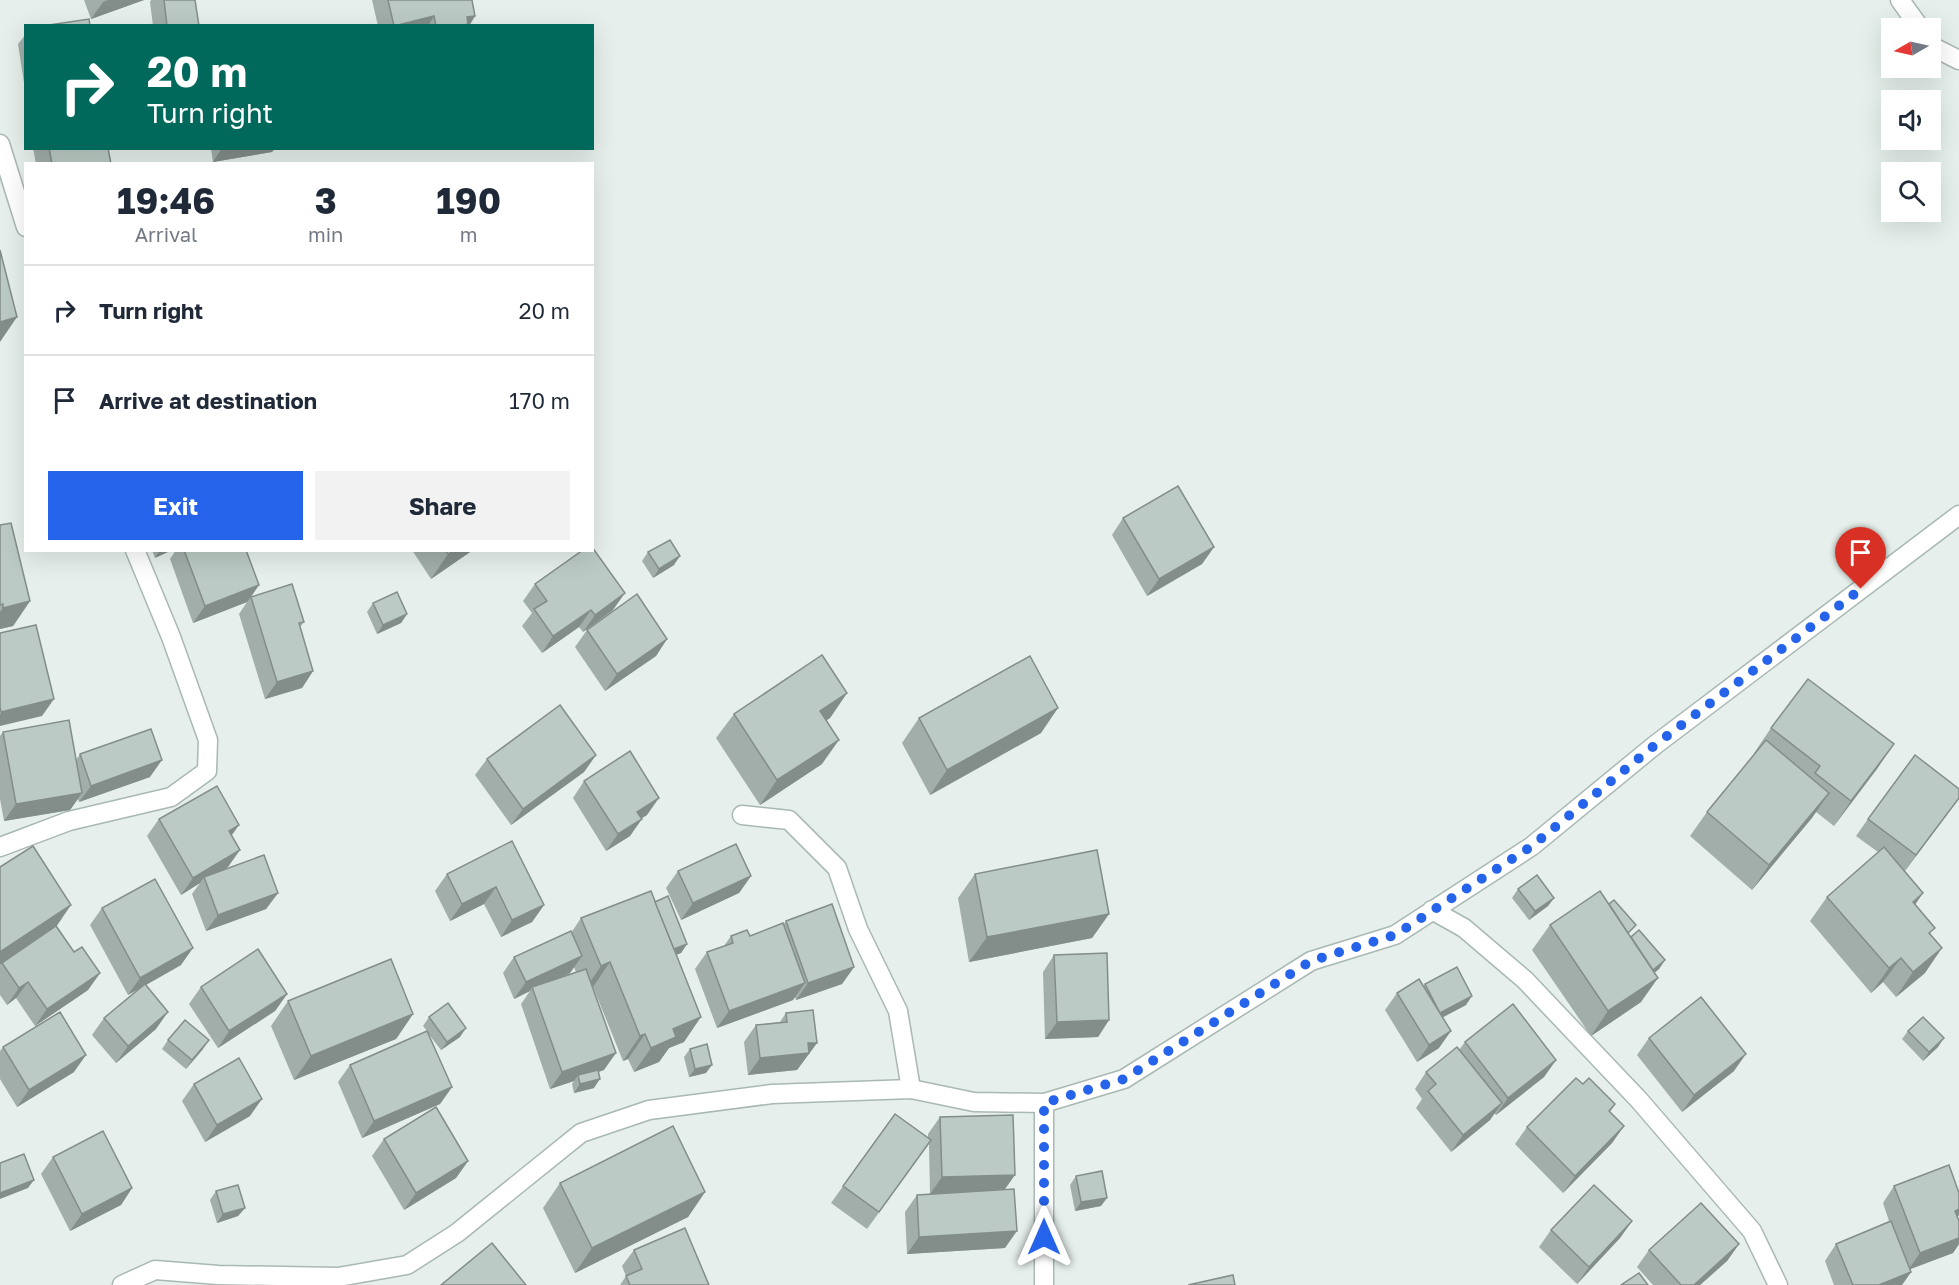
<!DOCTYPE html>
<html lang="en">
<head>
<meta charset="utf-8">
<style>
  body { margin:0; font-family:"Golos Text",sans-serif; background:#f2f2f3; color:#1f2937; height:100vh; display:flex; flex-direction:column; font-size:22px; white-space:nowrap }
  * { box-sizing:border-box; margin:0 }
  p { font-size:20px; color:#747a83 }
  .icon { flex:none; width:33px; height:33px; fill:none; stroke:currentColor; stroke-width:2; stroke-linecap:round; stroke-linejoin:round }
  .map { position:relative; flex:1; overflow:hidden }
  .side { position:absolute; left:24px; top:162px; width:570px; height:390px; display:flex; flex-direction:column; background:#fff; border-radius:0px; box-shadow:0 6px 24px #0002 }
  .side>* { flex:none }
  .banner { position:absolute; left:24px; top:24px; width:570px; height:126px; border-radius:0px; box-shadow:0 6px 24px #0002; background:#00695c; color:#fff; overflow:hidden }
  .needle { width:39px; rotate:261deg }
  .controls { position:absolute; left:1881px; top:18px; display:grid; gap:12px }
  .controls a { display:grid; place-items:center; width:60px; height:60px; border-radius:0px; background:#fff; box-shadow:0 6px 24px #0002; font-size:30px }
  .pin { position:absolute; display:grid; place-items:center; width:51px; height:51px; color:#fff; margin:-62px -26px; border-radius:50% 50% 50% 0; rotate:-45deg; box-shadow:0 0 6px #0007 }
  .pin .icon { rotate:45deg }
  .me { position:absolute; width:66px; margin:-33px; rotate:0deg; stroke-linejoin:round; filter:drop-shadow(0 0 4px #0008) }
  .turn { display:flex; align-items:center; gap:21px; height:126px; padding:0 24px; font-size:27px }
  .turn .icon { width:78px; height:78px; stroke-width:2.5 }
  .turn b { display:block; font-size:42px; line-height:51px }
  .eta { display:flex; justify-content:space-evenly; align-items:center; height:102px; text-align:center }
  .eta b { font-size:36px; font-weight:700; line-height:42px }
  .cta { display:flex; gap:12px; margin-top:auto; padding:12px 24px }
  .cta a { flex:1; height:69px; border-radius:0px; background:#2563eb; color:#fff; font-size:24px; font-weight:700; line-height:69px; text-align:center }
  .cta a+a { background:#f2f2f3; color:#1f2937 }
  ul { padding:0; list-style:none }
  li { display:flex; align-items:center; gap:18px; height:90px; padding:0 24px; border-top:2px solid #e0e1e3 }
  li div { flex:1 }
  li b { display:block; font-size:22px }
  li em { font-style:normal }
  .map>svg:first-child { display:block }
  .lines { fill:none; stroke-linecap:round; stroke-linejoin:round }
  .minor-casing { stroke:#a8b8b2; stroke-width:21 }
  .minor { stroke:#fff; stroke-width:18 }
  .wall { fill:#a1aea9; fill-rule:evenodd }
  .shaded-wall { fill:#838d89 }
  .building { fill:#bbcac4; stroke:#838d89; stroke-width:1.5 }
  .route { stroke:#2563eb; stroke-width:10; stroke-dasharray:0 18 }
</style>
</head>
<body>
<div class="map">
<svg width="1959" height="1285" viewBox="0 0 1959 1285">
  <rect width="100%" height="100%" fill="#e6efeb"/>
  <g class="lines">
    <defs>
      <g id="minor">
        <polyline points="1900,0 1920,28"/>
        <polyline points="1930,44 1933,47 1959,60"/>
        <polyline points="0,144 26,227"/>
        <polyline points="742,815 789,820 837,868 858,929 898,1011 911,1089"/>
        <polyline points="0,847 69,821 171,797 207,771 208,740 171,637 135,550"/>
        <polyline points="1432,910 1464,928 1525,980 1639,1100 1752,1231 1778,1285"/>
        <polyline points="122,1285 155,1270 218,1275 338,1277 407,1265 457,1233 581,1133 649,1110 772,1094 911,1089 974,1102 1044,1103 1124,1079 1311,961 1395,935 1532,846 1655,745 1959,515"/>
        <polyline points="1044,1285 1044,1103"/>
      </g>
    </defs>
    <!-- minor casing -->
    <use href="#minor" class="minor-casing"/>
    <!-- minor -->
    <use href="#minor" class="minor"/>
  </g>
  <!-- wall -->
  <g class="wall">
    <polygon points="84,0 144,0 91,19"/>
    <polygon points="151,0 195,0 199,26 153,26 150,2"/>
    <polygon points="372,0 472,0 475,16 469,26 378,26"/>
    <polygon points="26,34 26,96 18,44"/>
    <polygon points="33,148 108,148 111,164 36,164"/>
    <polygon points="211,148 275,148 272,152 213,162"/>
    <polygon points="1123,518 1214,547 1202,564 1147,596 1112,535"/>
    <polygon points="0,525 30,601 13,626 0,629"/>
    <polygon points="152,550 172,550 155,558"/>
    <polygon points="176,550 246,550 259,585 251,597 304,622 300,627 313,671 302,688 265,699 239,614 247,602 193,623 170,559"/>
    <polygon points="412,550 473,550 431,579"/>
    <polygon points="648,552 674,565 653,578 642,561"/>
    <polygon points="535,584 613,610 583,632 579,627 542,653 522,626 532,613 523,601"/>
    <polygon points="373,603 407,614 401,623 377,634 367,612"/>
    <polygon points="587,630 667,639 656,656 605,691 575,647"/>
    <polygon points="847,693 830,718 827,720 822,764 760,805 716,738 734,714"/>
    <polygon points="919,718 1041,733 930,795 902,743"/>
    <polygon points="1771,728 1894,744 1834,826 1816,812 1752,890 1690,836 1707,812 1755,754 1754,753"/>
    <polygon points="3,732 76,760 80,754 150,777 79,802 78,799 70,810 4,821 0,799 0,736"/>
    <polygon points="596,755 584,772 511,825 475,775 487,759"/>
    <polygon points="584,781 647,815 641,818 630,836 606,851 573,798"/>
    <polygon points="1951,809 1905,871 1923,893 1915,904 1931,934 1925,973 1896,997 1883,982 1871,993 1810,921 1827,897 1878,852 1856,836 1868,819"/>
    <polygon points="159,819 232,835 228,867 220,871 278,893 266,909 206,931 192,894 200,883 181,895 147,836"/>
    <polygon points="512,841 544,905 532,922 501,937 484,904 450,921 435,891 447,874"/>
    <polygon points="678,871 751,876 739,893 681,920 666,888"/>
    <polygon points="975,874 1109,914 1092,938 969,962 958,898"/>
    <polygon points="1518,889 1554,898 1548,906 1529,920 1512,898"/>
    <path d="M655,902L687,944L681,953L676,955L684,1042L669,1048L659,1062L634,1072L628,1059L623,1061L593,987H592L604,1070L598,1072L594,1088L574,1093L572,1084L574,1081L550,1089L521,1004L530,991L514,999L503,973L514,957L571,933L581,918ZM574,967L576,972L555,980L570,973Z"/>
    <polygon points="102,908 181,965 146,985 156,1029 116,1063 92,1035 104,1018 139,988 128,995 90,925"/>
    <polygon points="786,921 854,967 842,984 796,1000 795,997 793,1000 717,1028 695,969 707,952 724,946 731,936 750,936 783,925"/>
    <polygon points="1550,925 1629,935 1631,937 1665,960 1659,969 1654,973 1641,1002 1591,1036 1532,950"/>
    <polygon points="57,926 74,952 100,973 88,990 35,1026 16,998 7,1005 0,995 0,966 1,964 0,965"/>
    <polygon points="1054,955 1109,1020 1098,1037 1045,1039 1043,972"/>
    <polygon points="1425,984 1466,1005 1442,1018 1439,1048 1417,1062 1385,1010 1397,993 1423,986"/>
    <polygon points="201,987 287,994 275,1011 218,1048 189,1004"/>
    <polygon points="288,1001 413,1014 396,1039 294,1080 271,1026"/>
    <polygon points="786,1013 817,1043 797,1070 748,1075 744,1042 756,1025 780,1022"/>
    <polygon points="429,1017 460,1037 441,1050 427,1032 452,1087 440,1104 362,1138 338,1082 350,1065 427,1031 423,1026"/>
    <polygon points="1908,1031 1938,1047 1923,1061 1902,1039"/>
    <polygon points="1649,1038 1734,1071 1682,1112 1637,1055"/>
    <polygon points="168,1040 203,1049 186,1069 162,1049"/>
    <polygon points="1465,1042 1556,1060 1544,1077 1496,1115 1494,1113 1490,1120 1451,1152 1416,1108 1422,1099 1415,1089 1426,1072 1459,1050"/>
    <polygon points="3,1047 74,1072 17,1107 0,1079 0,1051"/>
    <polygon points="690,1049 706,1073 689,1077 684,1057"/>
    <polygon points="194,1084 250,1116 205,1142 182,1101"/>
    <polygon points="1583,1084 1615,1104 1610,1112 1624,1126 1612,1143 1563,1193 1515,1144 1527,1127"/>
    <polygon points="895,1114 928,1138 928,1134 940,1117 1005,1189 1005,1248 907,1254 905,1212 917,1195 930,1194 929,1144 867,1229 831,1203"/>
    <polygon points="384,1139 468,1161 456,1178 404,1210 372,1156"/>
    <polygon points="53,1157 132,1188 121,1205 70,1231 41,1174"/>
    <polygon points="1076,1176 1101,1206 1075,1211 1070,1185"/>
    <polygon points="560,1183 705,1192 688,1217 575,1273 543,1208"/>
    <polygon points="1894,1186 1958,1217 1959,1221 1959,1244 1953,1253 1910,1269 1911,1272 1902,1285 1834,1285 1825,1261 1836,1244 1889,1221 1883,1203"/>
    <polygon points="216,1191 245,1208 238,1216 217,1223 210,1200"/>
    <polygon points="1632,1221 1620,1238 1577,1284 1539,1247 1551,1230"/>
    <polygon points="1739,1244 1727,1261 1700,1285 1653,1285 1637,1267 1649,1250"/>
    <polygon points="634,1250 709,1285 620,1285 626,1276 622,1266"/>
  </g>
  <!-- shaded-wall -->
  <g class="shaded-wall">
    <polygon points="108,0 144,0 91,19 103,2"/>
    <polygon points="434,16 428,26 395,26"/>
    <polygon points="475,16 469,26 460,26 467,17"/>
    <polygon points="222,148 275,148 272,152 213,162"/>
    <polygon points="17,317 0,342 0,322"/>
    <polygon points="1214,547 1202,564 1147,596 1159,579"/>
    <polygon points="160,550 172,550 155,558"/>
    <polygon points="454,550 473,550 431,579 448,554"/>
    <polygon points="680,556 674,565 653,578 659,569"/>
    <polygon points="259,585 247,602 193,623 205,606"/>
    <polygon points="625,593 613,610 583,632 595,615"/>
    <polygon points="30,601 13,626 0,629 0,612 3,608"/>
    <polygon points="591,610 579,627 542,653 553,636"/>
    <polygon points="407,614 401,623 377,634 383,625"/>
    <polygon points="667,639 656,656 605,691 617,674"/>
    <polygon points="313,671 302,688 265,699 277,682"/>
    <polygon points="847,693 830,718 803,735 820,711"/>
    <polygon points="54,699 42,716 0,726 0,714 1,712"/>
    <polygon points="1058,708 1041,733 930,795 947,770"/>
    <polygon points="839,740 822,764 760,805 777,780"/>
    <polygon points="1894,744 1877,769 1834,826 1851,801"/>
    <polygon points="596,755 584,772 511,825 523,809"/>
    <polygon points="162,760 150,777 79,802 91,786"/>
    <polygon points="82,793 70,810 4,821 16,804"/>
    <polygon points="1829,793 1812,818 1752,890 1769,865"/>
    <polygon points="659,798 647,815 625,829 637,812"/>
    <polygon points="1959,798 1951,809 1904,872 1916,855"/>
    <polygon points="642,819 630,836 606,851 618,834"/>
    <polygon points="239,825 227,842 229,831"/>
    <polygon points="240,850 228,867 205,880 204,877 200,883 181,895 193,878"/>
    <polygon points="751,876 739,893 681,920 693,903"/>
    <polygon points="496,887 484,904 450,921 462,904"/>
    <polygon points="278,893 266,909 206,931 218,915"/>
    <polygon points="1923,893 1906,918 1913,902"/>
    <polygon points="1554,898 1548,906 1529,920 1535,911"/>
    <polygon points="71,905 54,930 0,965 0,952"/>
    <polygon points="544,905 532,922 501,937 512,920"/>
    <polygon points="1109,914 1092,938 969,962 987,937"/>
    <polygon points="687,944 681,953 662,960 668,951"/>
    <polygon points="193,948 181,965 128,995 140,978"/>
    <polygon points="1942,948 1925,973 1896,997 1913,972"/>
    <polygon points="582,956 570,973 533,990 532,987 530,991 514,999 526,982"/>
    <polygon points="1901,958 1883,982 1871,993 1889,968"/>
    <polygon points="1665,960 1659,969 1641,984 1647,975"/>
    <polygon points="610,962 593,987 584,991 601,966"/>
    <polygon points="854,967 842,984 796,1000 808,983"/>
    <polygon points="100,973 88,990 35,1026 47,1009"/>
    <polygon points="1658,978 1641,1002 1591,1036 1608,1011"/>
    <polygon points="28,982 16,998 7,1005 19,988"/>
    <polygon points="805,983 793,1000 717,1028 729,1011"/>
    <polygon points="287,994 275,1011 218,1048 229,1031"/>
    <polygon points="1472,996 1466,1005 1433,1022 1440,1013"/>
    <polygon points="168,1012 156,1029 116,1063 128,1046"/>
    <polygon points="413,1014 396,1039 294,1080 311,1056"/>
    <polygon points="701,1017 684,1042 669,1048 659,1062 634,1072 651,1048 673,1029"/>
    <polygon points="1109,1020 1098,1037 1045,1039 1057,1022"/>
    <polygon points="466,1028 460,1037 441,1050 447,1042"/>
    <polygon points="1451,1031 1439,1048 1417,1062 1429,1045"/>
    <polygon points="645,1034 628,1059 623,1061 640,1036"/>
    <polygon points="1944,1038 1938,1047 1923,1061 1929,1052"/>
    <polygon points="209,1040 203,1049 186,1069 192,1060"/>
    <polygon points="808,1043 817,1043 797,1070 748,1075 760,1058"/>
    <polygon points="616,1053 604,1070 578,1079 578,1075 574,1081 550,1089 562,1072"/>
    <polygon points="1746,1054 1734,1071 1682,1112 1694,1095"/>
    <polygon points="86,1055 74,1072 17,1107 29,1090"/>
    <polygon points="1556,1060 1544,1077 1496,1115 1508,1098"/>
    <polygon points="712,1065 706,1073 689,1077 695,1069"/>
    <polygon points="600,1079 594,1088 574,1093 580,1084"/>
    <polygon points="452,1087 440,1104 362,1138 374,1121"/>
    <polygon points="262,1099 250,1116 205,1142 217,1125"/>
    <polygon points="1502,1103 1490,1120 1451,1152 1463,1135"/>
    <polygon points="1624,1126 1612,1143 1563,1193 1575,1176"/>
    <polygon points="468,1161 456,1178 404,1210 416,1193"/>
    <polygon points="1015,1175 1003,1192 930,1194 942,1177"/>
    <polygon points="34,1180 28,1188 0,1199 0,1193"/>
    <polygon points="132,1188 121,1205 70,1231 82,1214"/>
    <polygon points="705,1192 688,1217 575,1273 592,1248"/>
    <polygon points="1107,1198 1101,1206 1075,1211 1081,1202"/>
    <polygon points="245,1208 238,1216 217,1223 223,1214"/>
    <polygon points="1959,1209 1959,1215 1953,1224 1955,1211"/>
    <polygon points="1632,1221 1620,1238 1577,1284 1589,1267"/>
    <polygon points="1017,1231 1005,1248 907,1254 919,1237"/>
    <polygon points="1959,1238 1959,1244 1953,1253 1908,1270 1920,1253"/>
    <polygon points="1739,1244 1727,1261 1700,1285 1694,1285"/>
    <polygon points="1911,1272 1902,1285 1879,1285"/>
  </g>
  <!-- building -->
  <g class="building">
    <polygon points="164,0 195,0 199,26 167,26"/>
    <polygon points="388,0 472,0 475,16 467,17 468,24 460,26 436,26 434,16 394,26"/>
    <polygon points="89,19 90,26 42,26"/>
    <polygon points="49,148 108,148 111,164 52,164"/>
    <polygon points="0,250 17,317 0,322"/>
    <polygon points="1178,486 1214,547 1159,579 1123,518"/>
    <polygon points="11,523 30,601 3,608 3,604 0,605 0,525"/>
    <polygon points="670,540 680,556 659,569 648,552"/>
    <polygon points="592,547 625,593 595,615 591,610 553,636 534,609 547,601 535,584 583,550 592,550"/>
    <polygon points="184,550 246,550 259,585 205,606"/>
    <polygon points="445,550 454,550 448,554"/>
    <polygon points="292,584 304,622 299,623 313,671 277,682 251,597"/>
    <polygon points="397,592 407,614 383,625 373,603"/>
    <polygon points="637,594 667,639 617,674 587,630"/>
    <polygon points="36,625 54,699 1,712 0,707 0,633"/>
    <polygon points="822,655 847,693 820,711 839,740 777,780 734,714"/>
    <polygon points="1030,656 1058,708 947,770 919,718"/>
    <polygon points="1808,679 1894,744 1851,801 1815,773 1820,766 1771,728"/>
    <polygon points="560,705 596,755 523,809 487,759"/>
    <polygon points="69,720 82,793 16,804 3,732"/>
    <polygon points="151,729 162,760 91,786 80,754"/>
    <polygon points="1766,740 1829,793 1769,865 1707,812"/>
    <polygon points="630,751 659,798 637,812 642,819 618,834 584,781"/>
    <polygon points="1915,755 1959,789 1959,798 1916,855 1868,819"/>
    <polygon points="217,786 239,825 229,831 240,850 193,878 159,819"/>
    <polygon points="512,841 544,905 512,920 496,887 462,904 447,874"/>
    <polygon points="736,844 751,876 693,903 678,871"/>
    <polygon points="33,846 71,905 0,952 0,867"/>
    <polygon points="1884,847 1923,893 1913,902 1935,928 1929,933 1942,948 1913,972 1901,958 1889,968 1827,897"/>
    <polygon points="1097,850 1109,914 987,937 975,874"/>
    <polygon points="264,855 278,893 218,915 204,877"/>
    <polygon points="1537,875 1554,898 1535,911 1518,889"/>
    <polygon points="155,879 193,948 140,978 102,908"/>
    <polygon points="651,891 701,1017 673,1029 676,1037 651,1048 645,1034 640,1036 610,962 601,966 581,918"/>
    <polygon points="1600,891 1658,978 1608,1011 1550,925"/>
    <polygon points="668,896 687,944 674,949 655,902"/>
    <polygon points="1614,900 1636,925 1628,933 1609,904"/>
    <polygon points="832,904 854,967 808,983 786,921"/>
    <polygon points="783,923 805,983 729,1011 707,952 733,943 731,936 747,930 750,936"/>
    <polygon points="56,926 74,952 82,947 100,973 47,1009 28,982 19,988 2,963"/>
    <polygon points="1639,930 1665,960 1653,970 1631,937"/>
    <polygon points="571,931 582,956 526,982 514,957"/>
    <polygon points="258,949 287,994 229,1031 201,987"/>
    <polygon points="1107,953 1109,1020 1057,1022 1054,955"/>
    <polygon points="391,959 413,1014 311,1056 288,1001"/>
    <polygon points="1457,967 1472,996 1440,1013 1425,984"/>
    <polygon points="586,969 616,1053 562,1072 532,987"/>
    <polygon points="1419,979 1451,1031 1429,1045 1397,993"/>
    <polygon points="145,984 168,1012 128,1046 104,1018"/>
    <polygon points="1701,997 1746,1054 1694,1095 1649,1038"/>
    <polygon points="448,1003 466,1028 447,1042 429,1017"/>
    <polygon points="1513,1004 1556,1060 1508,1098 1465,1042"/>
    <polygon points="813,1010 817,1043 808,1043 809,1053 760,1058 756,1025 787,1022 786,1013"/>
    <polygon points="60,1012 86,1055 29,1090 3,1047"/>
    <polygon points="1923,1017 1944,1038 1929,1052 1908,1031"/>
    <polygon points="185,1020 209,1040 192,1060 168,1040"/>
    <polygon points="427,1031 452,1087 374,1121 350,1065"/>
    <polygon points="707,1044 712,1065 695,1069 690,1049"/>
    <polygon points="1457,1047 1502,1103 1463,1135 1428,1091 1436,1084 1426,1072"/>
    <polygon points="239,1058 262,1099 217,1125 194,1084"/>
    <polygon points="598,1070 600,1079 580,1084 578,1075"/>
    <polygon points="1576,1078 1583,1084 1589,1078 1615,1104 1609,1111 1624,1126 1575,1176 1527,1127"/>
    <polygon points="436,1107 468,1161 416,1193 384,1139"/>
    <polygon points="895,1114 931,1140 879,1212 843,1186"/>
    <polygon points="1013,1115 1015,1175 942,1177 940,1117"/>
    <polygon points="673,1126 705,1192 592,1248 560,1183"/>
    <polygon points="103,1131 132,1188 82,1214 53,1157"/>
    <polygon points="24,1154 34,1180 0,1193 0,1163"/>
    <polygon points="1949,1165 1959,1193 1959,1209 1955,1211 1959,1221 1959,1238 1920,1253 1894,1186"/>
    <polygon points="1102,1171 1107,1198 1081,1202 1076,1176"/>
    <polygon points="238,1185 245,1208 223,1214 216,1191"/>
    <polygon points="1594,1185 1632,1221 1589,1267 1551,1230"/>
    <polygon points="1014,1189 1017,1231 919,1237 917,1195"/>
    <polygon points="1701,1203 1739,1244 1694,1285 1681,1285 1649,1250"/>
    <polygon points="1891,1221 1911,1272 1879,1285 1853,1285 1836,1244"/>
    <polygon points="685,1228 709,1285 630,1285 626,1276 642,1269 634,1250"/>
    <polygon points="492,1243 526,1285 441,1285"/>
    <polygon points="1639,1273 1648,1285 1621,1285"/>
    <polygon points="1233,1275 1235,1285 1188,1285"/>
  </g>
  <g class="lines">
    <!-- route -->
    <polyline class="route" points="1044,1237 1044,1103 1124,1079 1311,961 1395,935 1532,846 1655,745 1861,589"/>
  </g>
</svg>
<div class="controls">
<a><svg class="needle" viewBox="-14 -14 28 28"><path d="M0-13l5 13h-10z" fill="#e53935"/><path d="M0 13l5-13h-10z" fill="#747a83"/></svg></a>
<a><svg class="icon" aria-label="sound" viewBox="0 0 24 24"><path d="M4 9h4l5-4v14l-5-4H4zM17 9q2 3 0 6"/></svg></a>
<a><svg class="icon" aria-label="search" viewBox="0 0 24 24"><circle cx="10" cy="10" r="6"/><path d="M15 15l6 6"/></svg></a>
</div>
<div class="pin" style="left:1861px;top:589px;background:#d93025"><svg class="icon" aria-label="arrive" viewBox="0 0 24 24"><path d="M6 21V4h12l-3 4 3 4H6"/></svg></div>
<svg class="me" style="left:1044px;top:1237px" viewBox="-20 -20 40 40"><path d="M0-17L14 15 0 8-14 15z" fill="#2563eb" stroke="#fff" stroke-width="4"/></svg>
<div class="banner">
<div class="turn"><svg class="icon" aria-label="right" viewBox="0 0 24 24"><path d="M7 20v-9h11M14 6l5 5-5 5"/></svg><div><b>20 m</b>Turn right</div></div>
</div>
<section class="side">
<div class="eta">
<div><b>19:46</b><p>Arrival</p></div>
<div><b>3</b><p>min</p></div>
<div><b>190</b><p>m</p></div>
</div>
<ul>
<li><svg class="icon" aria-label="right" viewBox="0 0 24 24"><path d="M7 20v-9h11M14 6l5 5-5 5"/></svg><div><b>Turn right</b></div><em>20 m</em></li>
<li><svg class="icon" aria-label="arrive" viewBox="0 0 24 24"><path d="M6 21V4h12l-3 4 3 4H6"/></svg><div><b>Arrive at destination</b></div><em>170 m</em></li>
</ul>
<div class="cta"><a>Exit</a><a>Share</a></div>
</section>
</div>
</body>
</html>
